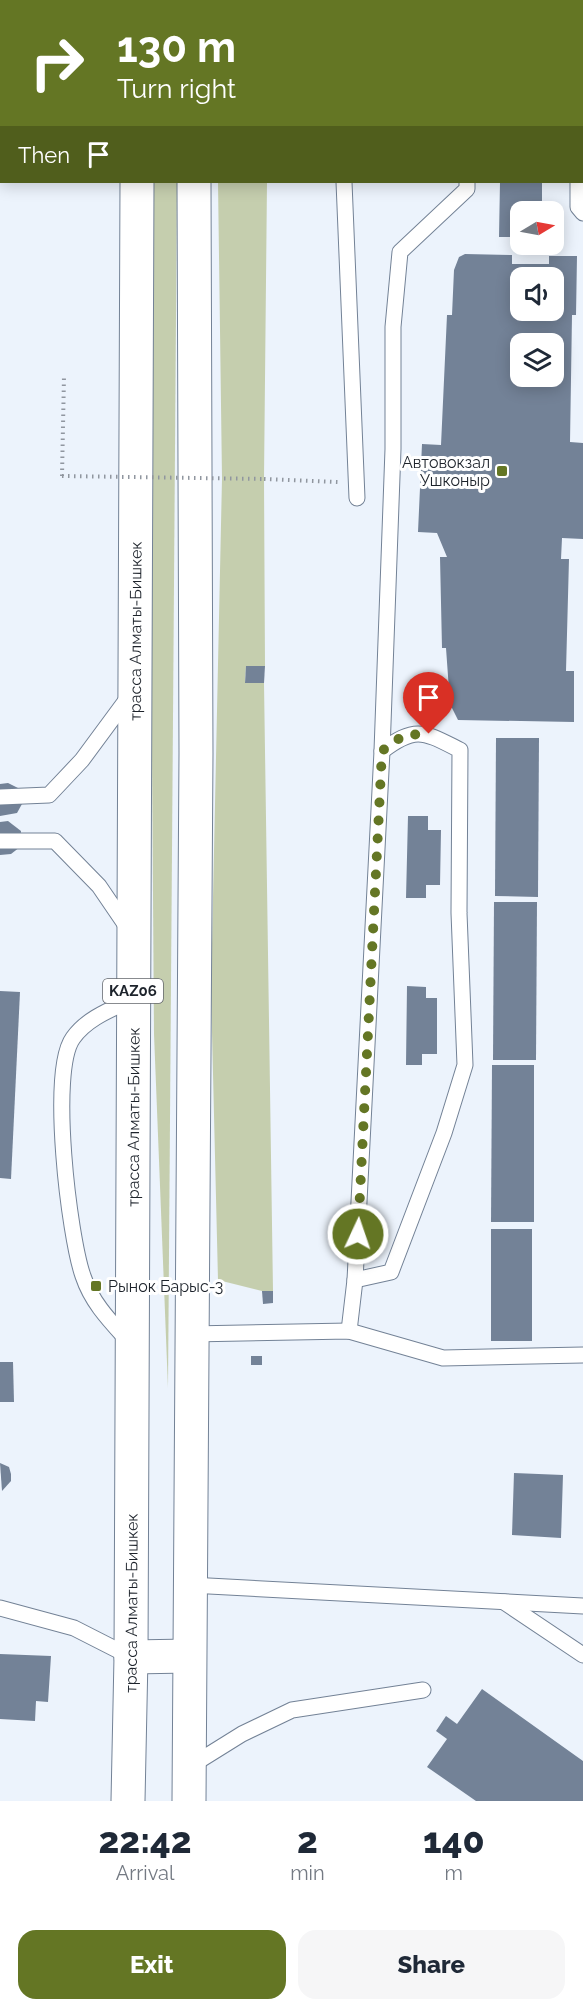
<!DOCTYPE html>
<html lang="en">
<head>
<meta charset="utf-8">
<style>
  body { margin:0; font-family:Raleway,sans-serif; background:#f6f6f7; color:#1f2937; height:100vh; display:flex; flex-direction:column; font-size:22px; white-space:nowrap }
  * { box-sizing:border-box; margin:0 }
  p { font-size:20px; color:#747a83 }
  .icon { flex:none; width:33px; height:33px; fill:none; stroke:currentColor; stroke-width:2; stroke-linecap:round; stroke-linejoin:round }
  .map { position:relative; height:1801px; overflow:hidden }
  .drawer { display:flex; flex-direction:column; background:#fff; flex:1 }
  .drawer>* { flex:none }
  .hud { position:absolute; left:0px; top:0px; width:584px; height:183px; box-shadow:0 3px 15px #0003; background:#647624; color:#fff; overflow:hidden }
  .needle { width:39px; rotate:80deg }
  .controls { position:absolute; left:510px; top:201px; display:grid; gap:12px }
  .controls a { display:grid; place-items:center; width:54px; height:54px; border-radius:12px; background:#fff; box-shadow:0 3px 15px #0003; font-size:30px }
  .pin { position:absolute; display:grid; place-items:center; width:51px; height:51px; color:#fff; margin:-62px -26px; border-radius:50% 50% 50% 0; rotate:-45deg; box-shadow:0 0 6px #0007 }
  .pin .icon { rotate:45deg }
  .me { position:absolute; width:66px; margin:-33px; rotate:3deg; stroke-linejoin:round; filter:drop-shadow(0 0 4px #0008) }
  .turn { display:flex; align-items:center; gap:21px; height:126px; padding:0 18px; font-size:27px }
  .turn .icon { width:78px; height:78px; stroke-width:2.5 }
  .turn b { display:block; font-size:42px; line-height:51px }
  .then { display:flex; align-items:center; height:57px; padding:0 18px; background:#0003; gap:12px; font-size:22px }
  .eta { display:flex; justify-content:space-evenly; align-items:center; height:102px; text-align:center }
  .eta b { font-size:36px; font-weight:800; line-height:42px }
  .button { display:flex; gap:12px; margin-top:auto; padding:12px 18px }
  .button a { flex:1; height:69px; border-radius:18px; background:#647624; color:#fff; font-size:24px; font-weight:800; line-height:69px; text-align:center }
  .button a+a { background:#f6f6f7; color:#1f2937 }
  .map>svg:first-child { display:block }
  .green { fill:#c5ceae }
  .building { fill:#738297; fill-rule:evenodd }
  .lines { fill:none; stroke-linecap:round; stroke-linejoin:round }
  .lane-casing { stroke:#738296; stroke-width:17 }
  .highway-casing { stroke:#738296; stroke-width:35 }
  .path { stroke:#90969f; stroke-width:4; stroke-dasharray:1.5 4.5; stroke-linecap:butt }
  .lane { stroke:#fff; stroke-width:15 }
  .highway { stroke:#fff; stroke-width:33 }
  .path-bridge { stroke:#90969f; stroke-width:4; stroke-dasharray:1.5 4.5; stroke-linecap:butt }
  .route { stroke:#647624; stroke-width:10; stroke-dasharray:0 18 }
  .poi-dot { fill:#647624; stroke:#fff; stroke-width:2 }
  .labels { text-anchor:middle; stroke-width:6; stroke-linejoin:round; paint-order:stroke }
  .shield { fill:#fff; stroke:#61656b; stroke-width:1.5 }
  .shield-label { font-size:15px; font-weight:bold; fill:#1d232b }
  .poi-label { font-size:16px; fill:#1d232b; stroke:#fff; text-anchor:end }
  .street-label { font-size:16px; fill:#1d232b; stroke:#fff }
</style>
</head>
<body>
<div class="map">
<svg width="583" height="1801" viewBox="0 0 583 1801">
  <rect width="100%" height="100%" fill="#ecf3fc"/>
  <!-- green -->
  <g class="green">
    <polygon points="153,182 177,182 168,1388 154,1034 150,477"/>
    <polygon points="218,182 267,182 264,479 265,666 246,666 245,682 264,683 273,1291 262,1291 218,1280 211,991 222,478"/>
  </g>
  <!-- building -->
  <g class="building">
    <polygon points="500,182 542,182 542,212 520,212 520,237 499,237"/>
    <path d="M465,254L512,255V264H549V256H577L576,315H572L570,442L583,443V539L562,538L561,559H569L566,671H574V722L458,720L450,704L446,648H442L440,557H447L437,533L418,532L422,444L441,445L447,315H452L454,270L459,257ZM520,278H554V310H520ZM520,344H554V376H520Z"/>
    <polygon points="246,666 265,666 264,683 245,683"/>
    <polygon points="496,738 539,738 538,897 495,896"/>
    <polygon points="8,783 18,788 22,804 17,813 0,816 0,784"/>
    <polygon points="408,816 428,816 428,830 441,830 440,885 426,885 426,898 406,898"/>
    <polygon points="8,821 21,831 20,847 11,854 0,855 0,822"/>
    <polygon points="494,902 537,902 536,1060 493,1060"/>
    <polygon points="407,986 426,987 426,998 437,998 437,1054 422,1054 422,1065 406,1065"/>
    <polygon points="0,991 20,992 11,1179 0,1178"/>
    <polygon points="492,1065 534,1065 534,1222 491,1222"/>
    <rect x="491" y="1229" width="41" height="112"/>
    <polygon points="262,1291 273,1291 273,1303 263,1304"/>
    <rect x="251" y="1356" width="11" height="9"/>
    <polygon points="0,1362 13,1362 14,1402 0,1402"/>
    <polygon points="0,1463 9,1467 11,1474 11,1481 2,1491"/>
    <polygon points="514,1473 563,1475 561,1538 512,1535"/>
    <polygon points="0,1654 51,1656 48,1702 36,1701 35,1721 0,1719"/>
    <polygon points="482,1689 583,1761 583,1801 476,1801 427,1767 447,1739 436,1731 446,1716 457,1724"/>
  </g>
  <g class="lines">
    <defs>
      <g id="lane">
        <polyline points="336,0 336,2"/>
        <polyline points="577,0 577,2"/>
        <polyline points="470,2 470,0"/>
        <polyline points="344,182 357,498"/>
        <polyline points="578,182 578,207 583,213"/>
        <polyline points="0,797 49,795 82,760 130,695"/>
        <polyline points="0,841 55,841 99,886 129,930"/>
        <path d="M355,1280L391,1272L444,1133L465,1065L459,913L460,750C424,732 416,725 382,751"/>
        <polyline points="349,1331 355,1280 382,751 393,449 393,327 400,252 467,189 467,182"/>
        <polyline points="191,1334 349,1331 443,1358 583,1355"/>
        <path d="M129,1342C110,1321 92,1303 83,1276C69,1236 49,1071 73,1038C87,1018 112,1009 133,999"/>
        <polyline points="190,1585 583,1606"/>
        <polyline points="504,1602 583,1655"/>
        <polyline points="0,1608 74,1628 131,1657"/>
        <polyline points="189,1767 242,1734 292,1710 423,1690"/>
      </g>
      <g id="highway">
        <polyline points="194,0 194,2"/>
        <polyline points="138,2 138,0"/>
        <polyline points="131,1657 189,1656"/>
        <path id="s1" d="M128,1801L131,1657L137,182"/>
        <polyline points="189,1801 196,753 194,182"/>
      </g>
    </defs>
    <!-- lane casing -->
    <use href="#lane" class="lane-casing"/>
    <!-- highway casing -->
    <use href="#highway" class="highway-casing"/>
    <!-- path -->
    <g class="path">
      <polyline points="62,476 64,376"/>
      <polyline points="264,479 338,482"/>
    </g>
    <!-- lane -->
    <use href="#lane" class="lane"/>
    <!-- highway -->
    <use href="#highway" class="highway"/>
    <!-- path-bridge -->
    <polyline class="path-bridge" points="62,476 264,479"/>
  </g>
  <g class="lines">
    <!-- route -->
    <polyline class="route" points="358,1234 382,751 404,735 429,734"/>
  </g>
  <!-- markers -->
  <g class="poi-dot">
    <rect x="496" y="465" width="12" height="12" rx="3"/>
    <rect x="90" y="1280" width="12" height="12" rx="3"/>
  </g>
  <g class="labels">
    <!-- shield labels -->
    <rect class="shield" x="103" y="979" width="60" height="24" rx="4.5"/>
    <g class="shield-label">
      <text x="133" y="996">KАZ06</text>
    </g>
    <!-- poi labels -->
    <g class="poi-label">
      <text x="490" y="468">Автовокзал<tspan x="490" dy="18">Ушконыр</tspan></text>
      <text x="108" y="1292" text-anchor="start">Рынок Барыс-3</text>
    </g>
    <!-- street labels -->
    <g class="street-label">
      <text dy="6" stroke="none"><textPath href="#s1" startOffset="1170">трасса Алматы-Бишкек</textPath></text>
      <text dy="6" stroke="none"><textPath href="#s1" startOffset="684">трасса Алматы-Бишкек</textPath></text>
      <text dy="6" stroke="none"><textPath href="#s1" startOffset="198">трасса Алматы-Бишкек</textPath></text>
    </g>
  </g>
</svg>
<div class="controls">
<a><svg class="needle" viewBox="-14 -14 28 28"><path d="M0-13l5 13h-10z" fill="#e53935"/><path d="M0 13l5-13h-10z" fill="#747a83"/></svg></a>
<a><svg class="icon" aria-label="sound" viewBox="0 0 24 24"><path d="M4 9h4l5-4v14l-5-4H4zM17 9q2 3 0 6"/></svg></a>
<a><svg class="icon" aria-label="layers" viewBox="0 0 24 24"><path d="M12 4l9 5-9 5-9-5zM3 14l9 5 9-5"/></svg></a>
</div>
<div class="pin" style="left:429px;top:734px;background:#d93025"><svg class="icon" aria-label="arrive" viewBox="0 0 24 24"><path d="M6 21V4h12l-3 4 3 4H6"/></svg></div>
<svg class="me" style="left:358px;top:1234px" viewBox="-20 -20 40 40"><circle r="17" fill="#647624" stroke="#fff" stroke-width="3"/><path d="M0-11L8 9 0 5-8 9z" fill="#fff"/></svg>
<div class="hud">
<div class="turn"><svg class="icon" aria-label="right" viewBox="0 0 24 24"><path d="M7 20v-9h11M14 6l5 5-5 5"/></svg><div><b>130 m</b>Turn right</div></div>
<div class="then">Then<svg class="icon" aria-label="arrive" viewBox="0 0 24 24"><path d="M6 21V4h12l-3 4 3 4H6"/></svg></div>
</div>
</div>
<section class="drawer">
<div class="eta">
<div><b>22:42</b><p>Arrival</p></div>
<div><b>2</b><p>min</p></div>
<div><b>140</b><p>m</p></div>
</div>
<div class="button"><a>Exit</a><a>Share</a></div>
</section>
</body>
</html>
